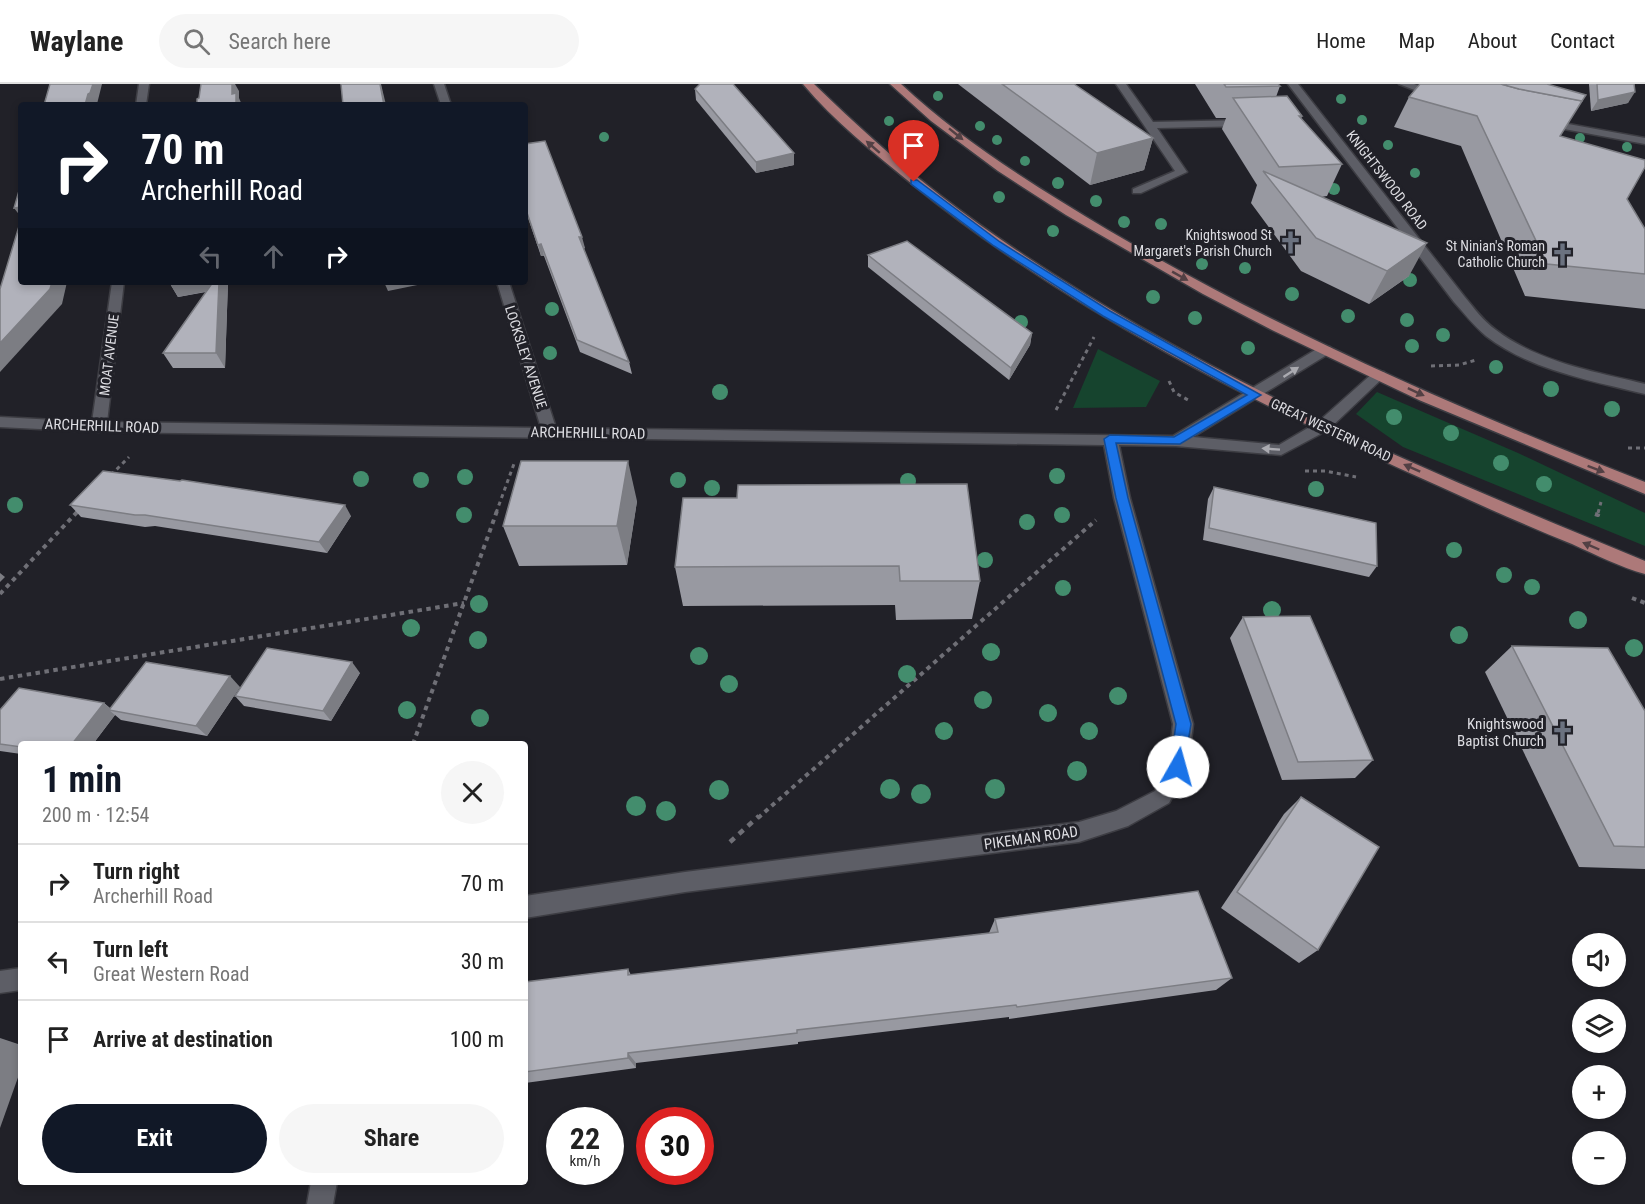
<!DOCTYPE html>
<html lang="en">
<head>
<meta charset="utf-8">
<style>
  body { margin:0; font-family:"Roboto Condensed",sans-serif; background:#f6f6f6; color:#222; height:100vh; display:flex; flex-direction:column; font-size:22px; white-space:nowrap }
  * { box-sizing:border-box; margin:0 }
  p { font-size:20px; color:#767676 }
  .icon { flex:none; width:33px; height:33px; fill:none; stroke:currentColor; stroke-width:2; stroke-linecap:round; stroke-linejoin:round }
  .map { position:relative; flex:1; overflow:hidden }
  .panel { position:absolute; left:18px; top:657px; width:510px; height:444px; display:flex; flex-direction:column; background:#fff; border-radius:6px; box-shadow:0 3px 9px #0003 }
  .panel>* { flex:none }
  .guide { position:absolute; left:18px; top:18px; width:510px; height:183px; border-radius:6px; box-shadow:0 3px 9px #0003; background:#111827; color:#fff; overflow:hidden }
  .fabs { position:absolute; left:1572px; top:849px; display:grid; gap:12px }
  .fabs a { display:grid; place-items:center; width:54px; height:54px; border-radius:50%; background:#fff; box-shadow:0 3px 9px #0003; font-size:30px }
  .speed { position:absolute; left:546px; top:1023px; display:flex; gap:12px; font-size:30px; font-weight:700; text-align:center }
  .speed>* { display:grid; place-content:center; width:78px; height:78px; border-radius:50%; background:#fff; box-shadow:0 3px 9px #0003; line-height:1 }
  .speed small { font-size:15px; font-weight:400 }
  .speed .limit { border:9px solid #d22; background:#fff; color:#111 }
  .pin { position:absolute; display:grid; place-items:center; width:51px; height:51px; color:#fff; margin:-62px -26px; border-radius:50% 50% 50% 0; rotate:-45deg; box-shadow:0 0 6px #0007 }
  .pin .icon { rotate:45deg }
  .me { position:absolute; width:66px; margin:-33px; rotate:7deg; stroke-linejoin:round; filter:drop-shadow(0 0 4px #0008) }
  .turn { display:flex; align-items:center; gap:21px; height:126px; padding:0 24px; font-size:27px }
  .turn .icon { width:78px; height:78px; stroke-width:2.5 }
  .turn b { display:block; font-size:42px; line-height:51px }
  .lanes { display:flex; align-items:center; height:57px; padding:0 24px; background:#0003; justify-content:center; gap:30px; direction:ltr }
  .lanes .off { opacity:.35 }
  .round { display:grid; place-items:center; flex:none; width:63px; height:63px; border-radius:32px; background:#f6f6f6 }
  .head { display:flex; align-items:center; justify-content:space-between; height:102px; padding:0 24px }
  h1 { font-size:36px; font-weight:700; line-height:45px; color:#111827 }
  .button { display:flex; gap:12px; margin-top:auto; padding:12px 24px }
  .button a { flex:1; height:69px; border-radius:36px; background:#111827; color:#fff; font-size:24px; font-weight:700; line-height:69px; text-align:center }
  .button a+a { background:#f6f6f6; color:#222 }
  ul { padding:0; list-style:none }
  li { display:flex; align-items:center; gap:18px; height:78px; padding:0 24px; border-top:2px solid #e0e0e0 }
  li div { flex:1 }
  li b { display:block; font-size:22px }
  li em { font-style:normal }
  header { display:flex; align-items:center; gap:36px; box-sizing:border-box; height:84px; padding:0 30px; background:#fff; border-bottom:2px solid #e0e0e0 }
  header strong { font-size:28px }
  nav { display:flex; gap:33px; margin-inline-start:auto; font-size:21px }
  .search { width:420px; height:54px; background:#f6f6f6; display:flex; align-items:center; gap:15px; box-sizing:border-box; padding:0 21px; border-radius:33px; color:#767676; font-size:22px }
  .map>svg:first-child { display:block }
  .green { fill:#16442e }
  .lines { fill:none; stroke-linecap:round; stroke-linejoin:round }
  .minor-casing { stroke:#3d3d43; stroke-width:3 }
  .major-casing { stroke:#3d3d43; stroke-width:3 }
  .path-far2 { stroke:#6f6f76; stroke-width:3; stroke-dasharray:4 4; stroke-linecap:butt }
  .path-far1 { stroke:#6f6f76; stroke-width:4; stroke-dasharray:4.5 4.5; stroke-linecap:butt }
  .path { stroke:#6f6f76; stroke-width:4.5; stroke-dasharray:6 6; stroke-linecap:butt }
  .minor { fill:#5d5e66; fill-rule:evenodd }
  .major { fill:#ad7979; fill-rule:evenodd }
  .tree { fill:#438d6d }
  .wall { fill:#9899a1 }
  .shaded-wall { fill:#7c7d83 }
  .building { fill:#b1b2bb; stroke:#7c7d83; stroke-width:1.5 }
  .oneway { fill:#524044 }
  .oneway2 { fill:#aaaab0 }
  .route { fill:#1a73e8; stroke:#114b97; stroke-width:1.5 }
  .labels { text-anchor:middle; stroke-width:6; stroke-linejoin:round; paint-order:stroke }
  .far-street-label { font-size:14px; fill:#dddde2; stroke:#212128 }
  .far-poi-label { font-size:14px; fill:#dddde2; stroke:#212128; text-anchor:end }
  .street-label { font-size:15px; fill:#dddde2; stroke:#212128 }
  .poi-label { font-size:15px; fill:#dddde2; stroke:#212128; text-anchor:end }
</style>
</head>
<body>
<header>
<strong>Waylane</strong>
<div class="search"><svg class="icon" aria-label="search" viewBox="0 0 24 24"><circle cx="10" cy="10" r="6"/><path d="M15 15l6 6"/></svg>Search here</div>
<nav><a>Home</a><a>Map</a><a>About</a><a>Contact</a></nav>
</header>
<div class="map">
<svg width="1645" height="1120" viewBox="0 0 1645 1120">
  <rect width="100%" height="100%" fill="#212128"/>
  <!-- green -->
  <g class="green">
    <polygon points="1098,265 1160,297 1146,323 1073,324"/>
    <polygon points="1377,308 1518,369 1645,429 1645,462 1403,363 1356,330"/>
  </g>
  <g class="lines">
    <defs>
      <g id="minor">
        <polygon points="139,0 149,0 146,21 136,21"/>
        <polygon points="434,0 444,0 451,21 441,21"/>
        <polygon points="1116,0 1126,0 1153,38 1248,36 1253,39 1248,42 1157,44 1187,88 1141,109 1133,109 1133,105 1175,87"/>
        <path d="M1288,0H1298L1464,212C1474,224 1483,237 1496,246C1538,278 1595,288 1645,300V310C1592,297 1530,286 1486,252C1474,242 1464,229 1454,218Z"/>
        <polygon points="1399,0 1414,0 1444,12 1435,14"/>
        <polygon points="1541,35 1645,54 1645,60 1537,40 1537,36"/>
        <polygon points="112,198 124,198 107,338 541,344 497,198 509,198 556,344 1173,352 1320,263 1330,263 1332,266 1330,269 1193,353 1279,361 1318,338 1374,288 1384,288 1386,291 1328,346 1281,371 1176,362 1119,361 1130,414 1193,640 1188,683 1169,719 1128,742 1079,758 685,808 525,834 525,812 685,788 1079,738 1116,727 1155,707 1168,682 1173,640 1114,414 1104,361 99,348 0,343 0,333 92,338"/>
        <polygon points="21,884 21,906 0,909 0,887"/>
        <polygon points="311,1098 337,1098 333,1120 307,1120"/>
      </g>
      <g id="major">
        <path d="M803,0H814C854,39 896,77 941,112C1149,271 1404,378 1645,477V490C1620,483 1596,471 1572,460C1528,442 1484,423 1441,403C1256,320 1070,228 912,100C874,69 834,37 803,0Z"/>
        <path d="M890,0H901C963,58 1035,102 1108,146C1279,247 1461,326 1645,398V410L1419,316L1274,247L1203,210L1066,131L998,87L931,37Z"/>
      </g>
    </defs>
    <!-- minor casing -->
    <use href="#minor" class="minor-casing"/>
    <!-- major casing -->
    <use href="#major" class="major-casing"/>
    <!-- path-far2 -->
    <g class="path-far2">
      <polyline points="1431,282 1459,281 1476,276"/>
      <polyline points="1169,297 1174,308 1188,316"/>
      <polyline points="1056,326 1094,253"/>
      <polyline points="1628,364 1645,364"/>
      <polyline points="1305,387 1325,387 1356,393"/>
      <polyline points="111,391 129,373"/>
      <polyline points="76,429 80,425"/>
      <polyline points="496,429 515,377"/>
      <polyline points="1598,429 1601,418"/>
    </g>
    <!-- path-far1 -->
    <g class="path-far1">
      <polyline points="1595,430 1598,431 1599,427"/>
      <polyline points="0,510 78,427"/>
      <polyline points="1632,514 1645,519"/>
      <polyline points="0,595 464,519"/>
      <polyline points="413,660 497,427"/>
      <polyline points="758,734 1096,436"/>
    </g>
    <!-- path -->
    <polyline class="path" points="730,758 759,732"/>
    <!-- minor -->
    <use href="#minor" class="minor"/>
    <!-- major -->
    <use href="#major" class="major"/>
  </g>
  <!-- trees -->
  <g class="tree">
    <circle cx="938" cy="12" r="5"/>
    <circle cx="1341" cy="15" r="5"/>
    <circle cx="1362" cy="36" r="5"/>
    <circle cx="889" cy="37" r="5"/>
    <circle cx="980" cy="42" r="5"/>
    <circle cx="604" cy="53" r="5"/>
    <circle cx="1580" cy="54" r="5"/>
    <circle cx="997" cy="56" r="5"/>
    <circle cx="1388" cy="61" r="5"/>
    <circle cx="1627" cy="63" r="5"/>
    <circle cx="1025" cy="77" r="5"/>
    <circle cx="1415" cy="89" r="5"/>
    <circle cx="1058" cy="99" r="6"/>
    <circle cx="1334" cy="105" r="6"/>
    <circle cx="999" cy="113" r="6"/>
    <circle cx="1096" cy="117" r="6"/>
    <circle cx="1124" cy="138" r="6"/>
    <circle cx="1161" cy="140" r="6"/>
    <circle cx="1053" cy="147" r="6"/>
    <circle cx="1199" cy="158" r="6"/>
    <circle cx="1202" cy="180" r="6"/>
    <circle cx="1245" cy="184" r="6"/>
    <circle cx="1410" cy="196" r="7"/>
    <circle cx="1292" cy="210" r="7"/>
    <circle cx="1153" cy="213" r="7"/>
    <circle cx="552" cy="225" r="7"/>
    <circle cx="1348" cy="232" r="7"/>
    <circle cx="1195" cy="234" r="7"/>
    <circle cx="1407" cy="236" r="7"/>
    <circle cx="1021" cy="238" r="7"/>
    <circle cx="1443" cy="251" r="7"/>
    <circle cx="1412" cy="262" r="7"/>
    <circle cx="1248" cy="264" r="7"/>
    <circle cx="550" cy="269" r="7"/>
    <circle cx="1496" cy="283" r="7"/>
    <circle cx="1551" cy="305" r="8"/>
    <circle cx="720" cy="308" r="8"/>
    <circle cx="1612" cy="325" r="8"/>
    <circle cx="1394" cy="333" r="8"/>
    <circle cx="1451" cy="349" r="8"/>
    <circle cx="1501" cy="379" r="8"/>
    <circle cx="1057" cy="392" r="8"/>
    <circle cx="465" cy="393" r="8"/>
    <circle cx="361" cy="395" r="8"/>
    <circle cx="421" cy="396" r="8"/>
    <circle cx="678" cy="396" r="8"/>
    <circle cx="908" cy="397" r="8"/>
    <circle cx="1544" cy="400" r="8"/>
    <circle cx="712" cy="404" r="8"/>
    <circle cx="1316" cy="405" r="8"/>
    <circle cx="15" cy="421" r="8"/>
    <circle cx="464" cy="431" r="8"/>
    <circle cx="1062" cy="431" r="8"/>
    <circle cx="1027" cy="438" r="8"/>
    <circle cx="1454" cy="466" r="8"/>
    <circle cx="985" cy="476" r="8"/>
    <circle cx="1504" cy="491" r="8"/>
    <circle cx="1532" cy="503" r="8"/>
    <circle cx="1063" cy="504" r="8"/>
    <circle cx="479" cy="520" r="9"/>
    <circle cx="1272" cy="526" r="9"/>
    <circle cx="1578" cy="536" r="9"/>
    <circle cx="411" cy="544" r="9"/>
    <circle cx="1459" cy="551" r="9"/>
    <circle cx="478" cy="556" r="9"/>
    <circle cx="1634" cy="564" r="9"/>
    <circle cx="991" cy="568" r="9"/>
    <circle cx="699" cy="572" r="9"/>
    <circle cx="907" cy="590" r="9"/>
    <circle cx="729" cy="600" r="9"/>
    <circle cx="1118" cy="612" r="9"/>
    <circle cx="983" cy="616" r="9"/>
    <circle cx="407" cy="626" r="9"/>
    <circle cx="1048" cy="629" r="9"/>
    <circle cx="480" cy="634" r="9"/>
    <circle cx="944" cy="647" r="9"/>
    <circle cx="1089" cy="647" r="9"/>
    <circle cx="1077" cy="687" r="10"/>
    <circle cx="890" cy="705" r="10"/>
    <circle cx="995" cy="705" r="10"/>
    <circle cx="719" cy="706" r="10"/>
    <circle cx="921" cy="710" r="10"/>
    <circle cx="636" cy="722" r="10"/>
    <circle cx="666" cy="727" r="10"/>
  </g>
  <!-- wall -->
  <g class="wall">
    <polygon points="958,0 1074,0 1153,54 1144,86 1090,101"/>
    <polygon points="1195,0 1278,0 1280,2 1276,13 1302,32 1301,35 1342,80 1327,112 1321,113 1409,192 1369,220 1301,187 1251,119 1257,101 1222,45 1226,34 1216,34"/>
    <polygon points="1589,0 1634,0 1628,19 1591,27"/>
    <polygon points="695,5 794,81 756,89 696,16"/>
    <polygon points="1409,13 1560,52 1627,115 1645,145 1645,225 1525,212 1461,62 1394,43"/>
    <polygon points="525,60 585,164 583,165 629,278 632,290 580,268 544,172 541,172 525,125"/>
    <polygon points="868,171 1032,249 1030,261 1009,296 868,183"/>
    <polygon points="169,198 228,198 225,284 173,284 163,269 206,208 178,213"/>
    <polygon points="1214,403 1377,482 1369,493 1203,456 1208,415"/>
    <polygon points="683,414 980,497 972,535 896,536 895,521 683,522 675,483"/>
    <polygon points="637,417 627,481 519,482 503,442"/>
    <polygon points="70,421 351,432 327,469 155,442 145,443 81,433"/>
    <polygon points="1243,533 1373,676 1355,694 1282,696 1230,554"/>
    <polygon points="1512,562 1645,627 1645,785 1579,783 1485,588"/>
    <polygon points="360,589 331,637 244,622 235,612"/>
    <polygon points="240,603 207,652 121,636 115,631 93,660 21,660 21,670 0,667 0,626 104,619 110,624"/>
    <polygon points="1301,713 1318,866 1299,879 1221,824 1284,730"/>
    <polygon points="995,835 1232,894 1216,906 1009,935 1009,933 798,958 798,960 636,979 636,984 525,999 525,898 628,885 631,891 989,849"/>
  </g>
  <!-- shaded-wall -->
  <g class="shaded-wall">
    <polygon points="93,0 102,0 97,20 85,21 88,10"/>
    <polygon points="232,0 235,0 239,7 239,14 242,21 236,21 232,10"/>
    <polygon points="380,0 381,0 386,21 384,21"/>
    <polygon points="1635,8 1628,19 1591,27 1598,16"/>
    <polygon points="1153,54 1144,86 1090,101 1097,69"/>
    <polygon points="794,69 794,81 756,89 756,78"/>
    <polygon points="21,123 21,133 14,124"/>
    <polygon points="579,153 582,153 585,164 581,165"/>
    <polygon points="1427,159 1409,192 1369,220 1387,187"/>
    <polygon points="541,160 544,172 541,172 538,161"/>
    <polygon points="52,198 67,198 62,220 0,288 0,259"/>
    <polygon points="169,198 228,198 225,284 216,269 219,205 178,213"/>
    <polygon points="384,198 432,198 388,207"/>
    <polygon points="1032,249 1030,261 1009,296 1011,284"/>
    <polygon points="628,377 637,417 627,481 617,442"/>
    <polygon points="345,421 351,432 327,469 319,458"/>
    <polygon points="0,489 5,493 0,498"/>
    <polygon points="352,578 360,589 331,637 323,627"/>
    <polygon points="230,592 240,603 207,652 196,642"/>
    <polygon points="104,619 113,627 109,626 115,631 93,660 72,660"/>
    <polygon points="0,954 21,961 21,985 0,1044"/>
    <polygon points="628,969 636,979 636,984 628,974"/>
  </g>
  <!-- building -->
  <g class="building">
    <polygon points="50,0 93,0 90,9 88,10 85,21 44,21"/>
    <polygon points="201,0 232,0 232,10 236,9 236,21 197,21 197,15 199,14"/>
    <polygon points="341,0 380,0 384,21 343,21"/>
    <polygon points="700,0 733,0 794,69 756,78 695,5"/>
    <polygon points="1002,0 1074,0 1153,54 1097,69"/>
    <polygon points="1224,0 1278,0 1280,2 1226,3"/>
    <polygon points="1420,0 1501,0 1519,5 1582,17 1560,52 1645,76 1645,83 1627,115 1645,145 1645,190 1547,180 1477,32 1409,13"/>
    <polygon points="1501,0 1547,0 1586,11 1582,17 1519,5"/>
    <polygon points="1597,0 1634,0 1635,8 1598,16"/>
    <polygon points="1287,12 1302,32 1299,32 1342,80 1279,83 1233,14"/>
    <polygon points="545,57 582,153 579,153 629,278 577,256 541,160 538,161 525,123 525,60"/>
    <polygon points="1263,87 1427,159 1387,187 1316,154"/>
    <polygon points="21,100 21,123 14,124"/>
    <polygon points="20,139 21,139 21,198 52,198 50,205 0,259 0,205"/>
    <polygon points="907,157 1032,249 1011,284 868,171"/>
    <polygon points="213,198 219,198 216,269 163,269"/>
    <polygon points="521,377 628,377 617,442 503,442"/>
    <polygon points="103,387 180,397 182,396 345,421 319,458 145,431 135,431 70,421"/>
    <polygon points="967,400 980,497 900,497 899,482 675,483 683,414 737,414 738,401"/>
    <polygon points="1214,403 1376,439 1377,482 1209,444"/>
    <polygon points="1310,532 1373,676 1298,678 1243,533"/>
    <polygon points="1512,562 1608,564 1645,627 1645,763 1614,762"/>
    <polygon points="267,564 352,578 323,627 235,612"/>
    <polygon points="146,578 230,592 196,642 109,626"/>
    <polygon points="19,604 104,619 72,660 21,660 21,663 0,660 0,626"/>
    <polygon points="1301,713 1379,763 1318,866 1237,808"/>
    <polygon points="1198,807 1232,894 1017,923 1016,921 797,946 797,949 628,969 628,974 525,988 525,898 628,885 628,891 998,848 995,835"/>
  </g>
  <!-- one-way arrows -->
  <defs><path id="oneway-solid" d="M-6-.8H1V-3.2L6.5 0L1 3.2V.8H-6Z" transform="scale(1.5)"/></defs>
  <g class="oneway">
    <use href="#oneway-solid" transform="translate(956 50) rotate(39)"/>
    <use href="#oneway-solid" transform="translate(873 63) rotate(-139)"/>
    <use href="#oneway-solid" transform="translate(1180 192) rotate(29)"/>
    <use href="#oneway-solid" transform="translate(1416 308) rotate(25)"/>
    <use href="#oneway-solid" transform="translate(1412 384) rotate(-156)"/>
    <use href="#oneway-solid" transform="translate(1596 385) rotate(21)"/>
    <use href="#oneway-solid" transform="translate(1591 462) rotate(-157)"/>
  </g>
  <g class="oneway2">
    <use href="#oneway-solid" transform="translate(1291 288) rotate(-33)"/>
    <use href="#oneway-solid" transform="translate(1271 365) rotate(-176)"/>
  </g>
  <!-- route -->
  <polygon class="route" points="911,96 917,96 1000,158 1110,227 1261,311 1180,360 1116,359 1128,414 1191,640 1183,688 1178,690 1173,688 1170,683 1176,640 1116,414 1104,355 1110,351 1174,353 1247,311 1103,232 994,162 911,100"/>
  <!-- icons -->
  <defs>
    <symbol id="church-bare" viewBox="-9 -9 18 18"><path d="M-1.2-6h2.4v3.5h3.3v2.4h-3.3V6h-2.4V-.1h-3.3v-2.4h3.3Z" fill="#6b7280" stroke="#212128" stroke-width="2.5" paint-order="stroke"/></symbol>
  </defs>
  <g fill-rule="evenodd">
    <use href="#church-bare" x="1274" y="142" width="33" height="33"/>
    <use href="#church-bare" x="1546" y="154" width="33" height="33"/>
    <use href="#church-bare" x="1546" y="632" width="33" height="33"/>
  </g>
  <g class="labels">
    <!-- far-street labels -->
    <g class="far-street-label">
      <text transform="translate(1387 96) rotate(52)" y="5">KNIGHTSWOOD ROAD</text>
      <text transform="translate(109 271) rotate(-83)" y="5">MOAT AVENUE</text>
      <text transform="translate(526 273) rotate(72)" y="5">LOCKSLEY AVENUE</text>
      <text transform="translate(1331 346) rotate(25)" y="5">GREAT WESTERN ROAD</text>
    </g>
    <!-- far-poi labels -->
    <g class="far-poi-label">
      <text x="1272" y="156">Knightswood St<tspan x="1272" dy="16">Margaret's Parish Church</tspan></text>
      <text x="1545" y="167">St Ninian's Roman<tspan x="1545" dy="16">Catholic Church</tspan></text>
    </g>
    <!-- street labels -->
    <g class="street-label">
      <text transform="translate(102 342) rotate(2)" y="5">ARCHERHILL ROAD</text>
      <text transform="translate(588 349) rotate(1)" y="5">ARCHERHILL ROAD</text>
      <text transform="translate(1031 754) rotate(-8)" y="5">PIKEMAN ROAD</text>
    </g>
    <!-- poi labels -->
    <g class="poi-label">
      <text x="1544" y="645">Knightswood<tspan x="1544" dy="17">Baptist Church</tspan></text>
    </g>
  </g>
</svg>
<div class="fabs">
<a><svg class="icon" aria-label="sound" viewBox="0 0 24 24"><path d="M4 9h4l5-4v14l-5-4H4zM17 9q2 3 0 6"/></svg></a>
<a><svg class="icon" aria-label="layers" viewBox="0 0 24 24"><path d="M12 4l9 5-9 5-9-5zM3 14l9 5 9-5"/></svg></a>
<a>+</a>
<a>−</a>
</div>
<div class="speed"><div>22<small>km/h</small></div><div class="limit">30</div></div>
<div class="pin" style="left:914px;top:98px;background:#d93025"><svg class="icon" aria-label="arrive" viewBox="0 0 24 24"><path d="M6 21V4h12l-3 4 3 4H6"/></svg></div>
<svg class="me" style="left:1178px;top:683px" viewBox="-20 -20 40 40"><circle r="19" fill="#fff"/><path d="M0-13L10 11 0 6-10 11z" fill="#1a73e8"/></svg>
<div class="guide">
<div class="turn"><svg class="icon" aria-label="right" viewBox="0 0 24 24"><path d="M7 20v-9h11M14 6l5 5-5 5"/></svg><div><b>70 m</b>Archerhill Road</div></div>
<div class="lanes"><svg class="icon off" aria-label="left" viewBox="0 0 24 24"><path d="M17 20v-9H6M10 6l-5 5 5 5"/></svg><svg class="icon off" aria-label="ahead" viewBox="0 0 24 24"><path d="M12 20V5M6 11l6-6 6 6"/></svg><svg class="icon" aria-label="right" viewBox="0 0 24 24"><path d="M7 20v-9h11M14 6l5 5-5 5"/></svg></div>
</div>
<section class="panel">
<div class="head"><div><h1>1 min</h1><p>200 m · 12:54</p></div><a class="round"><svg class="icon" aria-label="close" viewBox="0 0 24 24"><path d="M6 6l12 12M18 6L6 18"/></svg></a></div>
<ul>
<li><svg class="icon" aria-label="right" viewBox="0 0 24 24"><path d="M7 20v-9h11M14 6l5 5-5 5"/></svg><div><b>Turn right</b><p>Archerhill Road</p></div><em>70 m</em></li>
<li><svg class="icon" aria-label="left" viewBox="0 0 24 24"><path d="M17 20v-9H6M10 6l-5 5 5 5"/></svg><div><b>Turn left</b><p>Great Western Road</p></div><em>30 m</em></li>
<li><svg class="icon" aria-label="arrive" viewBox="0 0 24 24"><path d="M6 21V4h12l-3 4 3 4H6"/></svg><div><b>Arrive at destination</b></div><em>100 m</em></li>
</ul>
<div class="button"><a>Exit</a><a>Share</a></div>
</section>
</div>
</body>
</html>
